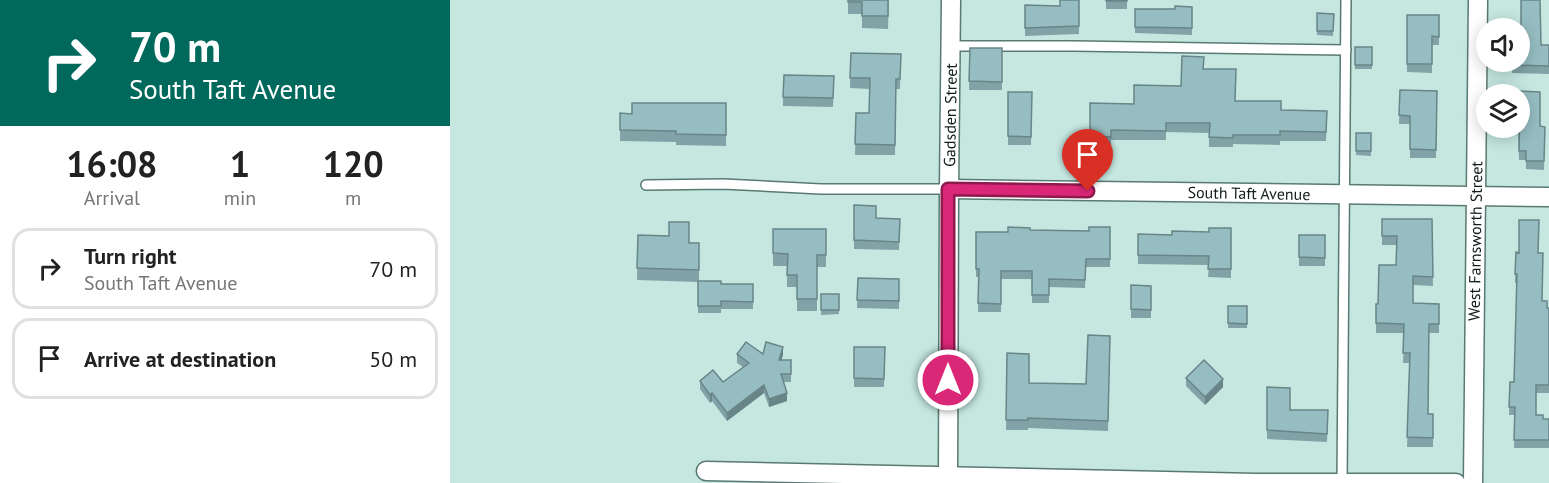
<!DOCTYPE html>
<html lang="en">
<head>
<meta charset="utf-8">
<style>
  body { margin:0; font-family:"PT Sans",sans-serif; background:#f2f2f2; color:#222; height:100vh; display:flex; flex-direction:column; font-size:22px; white-space:nowrap }
  * { box-sizing:border-box; margin:0 }
  p { font-size:20px; color:#767676 }
  .icon { flex:none; width:33px; height:33px; fill:none; stroke:currentColor; stroke-width:2; stroke-linecap:round; stroke-linejoin:round }
  .map { position:relative; flex:1; overflow:hidden }
  .details { display:flex; flex-direction:column; background:#fff; width:450px }
  .details>* { flex:none }
  .guide { background:#00695c; color:#fff; overflow:hidden }
  .fabs { position:absolute; left:1026px; top:18px; display:grid; gap:12px }
  .fabs a { display:grid; place-items:center; width:54px; height:54px; border-radius:50%; background:#fff; box-shadow:0 3px 15px #0003; font-size:30px }
  .pin { position:absolute; display:grid; place-items:center; width:51px; height:51px; color:#fff; margin:-62px -26px; border-radius:50% 50% 50% 0; rotate:-45deg; box-shadow:0 0 6px #0007 }
  .pin .icon { rotate:45deg }
  .me { position:absolute; width:66px; margin:-33px; rotate:0deg; stroke-linejoin:round; filter:drop-shadow(0 0 4px #0008) }
  .turn { display:flex; align-items:center; gap:21px; height:126px; padding:0 30px; font-size:27px }
  .turn .icon { width:78px; height:78px; stroke-width:2.5 }
  .turn b { display:block; font-size:42px; line-height:51px }
  .eta { display:flex; justify-content:space-evenly; align-items:center; height:102px; text-align:center }
  .eta b { font-size:36px; font-weight:700; line-height:42px }
  ul { padding:0; list-style:none }
  li { display:flex; align-items:center; gap:18px; height:81px; margin:0 12px 9px; padding:0 18px; border:3px solid #e0e0e0; border-radius:18px }
  li div { flex:1 }
  li b { display:block; font-size:22px }
  li em { font-style:normal }
  main { display:flex; flex:1; min-height:0 }
  .map>svg:first-child { display:block }
  .lines { fill:none; stroke-linecap:round; stroke-linejoin:round }
  .service-casing { stroke:#597973; stroke-width:12 }
  .minor-casing { stroke:#597973; stroke-width:21 }
  .service { stroke:#fff; stroke-width:9 }
  .minor { stroke:#fff; stroke-width:18 }
  .wall { fill:#81a3a7 }
  .shaded-wall { fill:#698588 }
  .building { fill:#96bec2; stroke:#698588; stroke-width:1.5 }
  .route-casing { stroke:#8e194d; stroke-width:15 }
  .route { stroke:#db2777; stroke-width:10 }
  .labels { text-anchor:middle; stroke-width:4.5; stroke-linejoin:round; paint-order:stroke }
  .street-label { font-size:16px; fill:#101d1a; stroke:#fff }
</style>
</head>
<body>
<main>
<section class="details">
<div class="guide">
<div class="turn"><svg class="icon" aria-label="right" viewBox="0 0 24 24"><path d="M7 20v-9h11M14 6l5 5-5 5"/></svg><div><b>70 m</b>South Taft Avenue</div></div>
</div>
<div class="eta">
<div><b>16:08</b><p>Arrival</p></div>
<div><b>1</b><p>min</p></div>
<div><b>120</b><p>m</p></div>
</div>
<ul>
<li><svg class="icon" aria-label="right" viewBox="0 0 24 24"><path d="M7 20v-9h11M14 6l5 5-5 5"/></svg><div><b>Turn right</b><p>South Taft Avenue</p></div><em>70 m</em></li>
<li><svg class="icon" aria-label="arrive" viewBox="0 0 24 24"><path d="M6 21V4h12l-3 4 3 4H6"/></svg><div><b>Arrive at destination</b></div><em>50 m</em></li>
</ul>
</section>
<div class="map">
<svg width="1099" height="483" viewBox="0 0 1099 483">
  <rect width="100%" height="100%" fill="#c5e7e0"/>
  <g class="lines">
    <defs>
      <g id="service">
        <polyline points="501,46 624,46 896,50"/>
        <polyline points="196,185 273,184 371,189 499,189"/>
        <polyline points="892,483 896,0"/>
      </g>
      <g id="minor">
        <polyline points="499,189 1099,197"/>
        <polyline points="256,471 806,483 1006,483"/>
        <polyline points="498,483 499,189 501,0"/>
        <polyline points="1023,483 1028,0"/>
      </g>
    </defs>
    <!-- service casing -->
    <use href="#service" class="service-casing"/>
    <!-- minor casing -->
    <use href="#minor" class="minor-casing"/>
    <!-- service -->
    <use href="#service" class="service"/>
    <!-- minor -->
    <use href="#minor" class="minor"/>
  </g>
  <!-- wall -->
  <g class="wall">
    <polygon points="398,0 439,0 438,29 412,28 412,14 398,14"/>
    <polygon points="629,0 629,34 575,36 575,5 610,6"/>
    <rect x="656" y="0" width="21" height="9"/>
    <polygon points="742,7 742,35 685,33 685,9 725,9"/>
    <polygon points="867,13 884,14 883,36 867,35"/>
    <polygon points="957,15 989,15 989,45 982,45 982,73 957,72"/>
    <polygon points="1091,45 1099,45 1099,74 1062,73 1062,62"/>
    <rect x="905" y="47" width="17" height="22"/>
    <polygon points="520,48 552,48 552,90 519,90"/>
    <polygon points="401,53 451,54 450,89 446,89 445,155 405,155 406,113 419,113 419,89 400,88"/>
    <polygon points="754,69 786,101 831,110 877,111 876,141 830,141 830,145 783,144 783,147 759,147 759,133 716,132 716,140 661,140 661,146 640,146 640,103 684,104 731,86"/>
    <polygon points="384,76 383,107 333,106 333,97"/>
    <polygon points="950,90 987,91 986,158 960,158 960,124 949,124"/>
    <polygon points="558,92 582,92 581,145 558,145"/>
    <polygon points="276,103 276,146 226,145 226,142 170,141 170,113 182,114"/>
    <polygon points="1095,127 1094,170 1076,169 1076,160 1069,160 1068,128"/>
    <polygon points="906,133 921,133 921,156 906,155"/>
    <polygon points="404,205 426,218 450,219 449,250 404,249"/>
    <polygon points="932,219 982,219 983,286 963,285 963,303 989,304 989,333 979,333 978,414 983,414 983,447 957,447 960,363 953,363 954,333 926,333 926,304 928,304 946,265 946,245 932,245"/>
    <polygon points="660,227 660,267 636,267 635,288 599,287 599,303 582,303 582,279 551,279 551,312 528,312 529,277 526,277 526,232 558,232 580,230 639,231"/>
    <polygon points="781,228 781,278 758,277 759,265 688,264 688,234 722,235 759,232"/>
    <polygon points="323,229 376,229 376,267 367,267 367,311 347,311 347,287 337,287 337,266 323,266"/>
    <polygon points="188,235 239,243 249,243 249,281 271,284 303,284 303,309 271,309 271,313 248,313 248,282 187,280"/>
    <polygon points="875,235 875,266 849,266 849,257"/>
    <polygon points="1088,253 1092,301 1097,308 1099,308 1099,393 1086,393 1086,415 1093,419 1099,419 1099,448 1064,448 1065,415 1059,415 1060,382 1064,382 1067,283 1065,283 1065,274"/>
    <polygon points="408,278 449,279 449,309 407,308"/>
    <polygon points="701,286 701,318 681,318 681,309"/>
    <polygon points="371,294 389,294 389,314 371,315"/>
    <rect x="778" y="306" width="19" height="22"/>
    <polygon points="660,336 658,431 578,428 578,430 556,430 557,353 579,383 636,384"/>
    <polygon points="435,347 434,387 404,387 404,378"/>
    <polygon points="287,354 333,355 331,360 341,360 341,382 333,382 337,401 319,407 314,393 277,421 262,401 260,403 250,389 250,381 273,382 293,367 287,363"/>
    <polygon points="736,378 773,387 755,405 736,386"/>
    <polygon points="817,387 840,410 878,410 877,442 817,439"/>
  </g>
  <!-- shaded-wall -->
  <g class="shaded-wall">
    <polygon points="333,347 333,355 329,368 329,360"/>
    <polygon points="773,379 773,387 755,405 755,397"/>
    <polygon points="314,385 314,393 277,421 277,413"/>
    <polygon points="262,393 262,401 260,403 260,395"/>
    <polygon points="337,393 337,401 319,407 319,399"/>
  </g>
  <!-- building -->
  <g class="building">
    <polygon points="398,0 438,0 438,16 412,16 412,2 398,2"/>
    <polygon points="610,0 629,0 629,26 575,28 575,5 610,6"/>
    <rect x="656" y="0" width="21" height="1"/>
    <polygon points="1071,0 1090,0 1091,45 1099,45 1099,66 1062,65 1062,62 1070,62 1070,45 1071,45"/>
    <polygon points="725,6 742,7 742,28 685,27 685,9 725,9"/>
    <polygon points="867,13 884,14 883,31 867,31"/>
    <polygon points="957,15 989,15 989,37 982,36 982,64 957,64"/>
    <rect x="905" y="47" width="17" height="18"/>
    <polygon points="520,48 552,48 552,82 519,81"/>
    <polygon points="401,53 451,54 450,79 446,79 445,145 405,144 406,113 419,113 420,78 400,78"/>
    <polygon points="732,56 754,57 753,69 786,69 785,101 831,101 831,110 877,111 876,132 830,131 830,135 783,135 783,138 759,137 760,123 716,123 716,131 661,130 661,137 640,136 640,103 684,104 684,85 731,86"/>
    <polygon points="334,75 384,76 383,98 333,97"/>
    <polygon points="950,90 987,91 986,150 960,149 960,116 949,115"/>
    <polygon points="1068,91 1090,92 1090,126 1095,127 1094,161 1076,161 1076,151 1069,151 1070,94 1068,94"/>
    <polygon points="558,92 582,92 581,137 558,136"/>
    <polygon points="182,103 276,103 276,135 226,134 226,131 170,130 170,113 182,114"/>
    <rect x="906" y="133" width="15" height="18"/>
    <polygon points="404,205 426,206 426,218 450,219 449,242 404,240"/>
    <polygon points="932,219 982,219 983,277 963,276 963,303 989,304 989,324 979,324 978,414 983,414 983,438 957,437 960,353 953,353 954,324 926,323 926,304 928,304 929,265 946,265 947,236 932,236"/>
    <polygon points="1069,220 1089,220 1088,253 1093,253 1092,301 1097,301 1097,308 1099,308 1099,385 1086,385 1086,415 1093,415 1093,419 1099,419 1099,440 1064,440 1065,407 1059,407 1060,382 1064,382 1067,274 1065,274 1066,252 1069,253"/>
    <polygon points="219,222 239,222 239,243 249,243 249,270 187,268 188,235 219,236"/>
    <polygon points="558,227 580,228 580,230 639,231 639,227 660,227 660,259 636,259 635,280 599,279 599,295 582,295 582,271 551,271 551,304 528,303 529,269 526,269 526,232 558,232"/>
    <polygon points="759,228 781,228 781,269 758,269 759,256 688,255 688,234 722,235 722,231 759,232"/>
    <polygon points="323,229 376,229 376,255 367,255 367,299 347,299 347,275 337,275 338,254 323,253"/>
    <polygon points="849,235 875,235 875,258 849,257"/>
    <polygon points="408,278 449,279 449,301 407,300"/>
    <polygon points="248,281 271,281 271,284 303,284 303,302 271,301 271,306 248,306"/>
    <polygon points="681,285 701,286 701,310 681,309"/>
    <rect x="371" y="294" width="18" height="16"/>
    <polygon points="778,306 797,306 797,324 778,323"/>
    <polygon points="638,335 660,336 658,421 578,418 578,420 556,420 557,353 579,354 579,383 636,384"/>
    <polygon points="296,342 313,354 316,342 333,347 329,360 341,360 341,374 331,374 337,393 319,399 314,385 277,413 262,393 260,395 250,381 263,370 273,382 299,363 287,354"/>
    <polygon points="404,347 435,347 434,379 404,378"/>
    <polygon points="754,360 773,379 755,397 736,378"/>
    <polygon points="817,387 840,388 840,410 878,410 877,434 817,430"/>
  </g>
  <g class="lines">
    <defs>
      <polyline id="route" points="498,380 498,189 638,191"/>
    </defs>
    <!-- route casing -->
    <use href="#route" class="route-casing"/>
    <!-- route -->
    <use href="#route" class="route"/>
  </g>
  <g class="labels">
    <!-- street labels -->
    <g class="street-label">
      <text transform="translate(500 115) rotate(-89)" y="6">Gadsden Street</text>
      <text transform="translate(799 193) rotate(1)" y="6">South Taft Avenue</text>
      <text transform="translate(1025 241) rotate(-89)" y="6">West Farnsworth Street</text>
    </g>
  </g>
</svg>
<div class="fabs">
<a><svg class="icon" aria-label="sound" viewBox="0 0 24 24"><path d="M4 9h4l5-4v14l-5-4H4zM17 9q2 3 0 6"/></svg></a>
<a><svg class="icon" aria-label="layers" viewBox="0 0 24 24"><path d="M12 4l9 5-9 5-9-5zM3 14l9 5 9-5"/></svg></a>
</div>
<div class="pin" style="left:638px;top:191px;background:#d93025"><svg class="icon" aria-label="arrive" viewBox="0 0 24 24"><path d="M6 21V4h12l-3 4 3 4H6"/></svg></div>
<svg class="me" style="left:498px;top:380px" viewBox="-20 -20 40 40"><circle r="17" fill="#db2777" stroke="#fff" stroke-width="3"/><path d="M0-11L8 9 0 5-8 9z" fill="#fff"/></svg>
</div>
</main>
</body>
</html>
